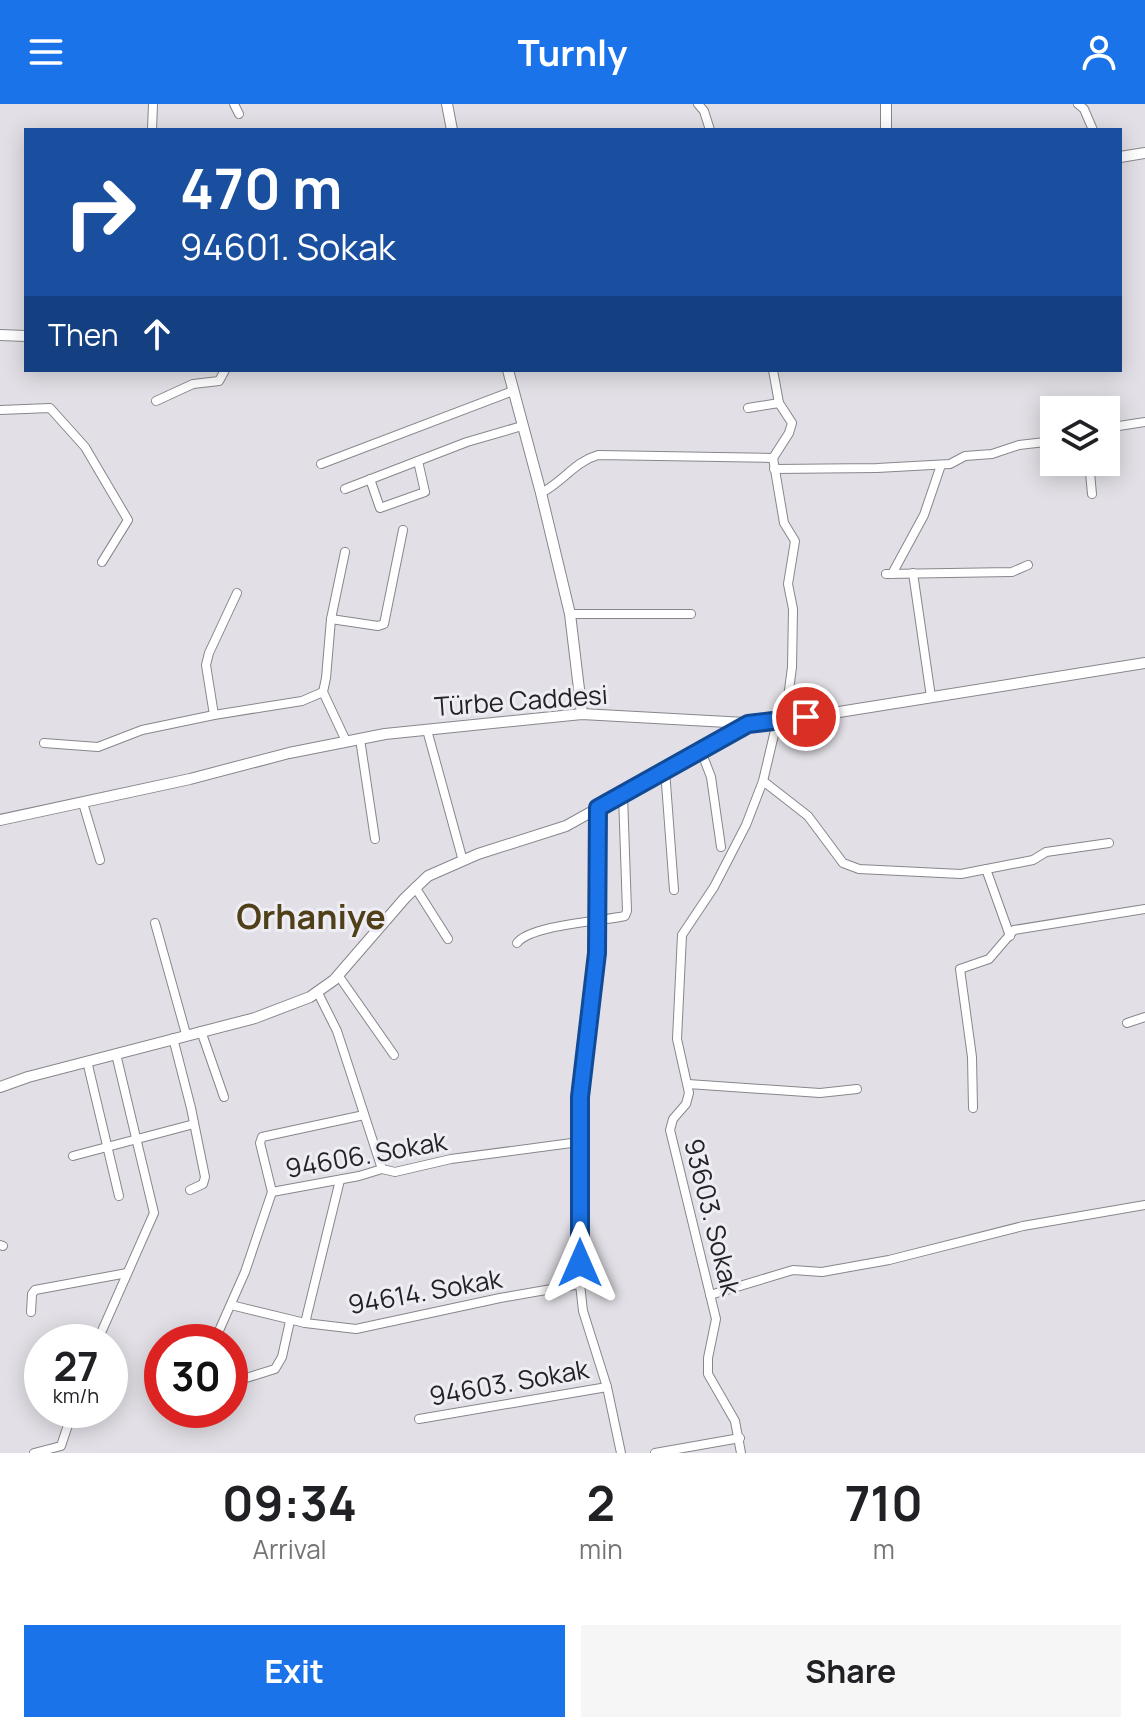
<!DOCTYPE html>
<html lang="en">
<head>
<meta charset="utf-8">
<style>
  body { margin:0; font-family:Manrope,sans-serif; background:#f6f6f6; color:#202124; height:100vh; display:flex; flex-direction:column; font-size:30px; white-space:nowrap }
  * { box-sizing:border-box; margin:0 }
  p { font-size:26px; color:#757577 }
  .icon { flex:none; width:44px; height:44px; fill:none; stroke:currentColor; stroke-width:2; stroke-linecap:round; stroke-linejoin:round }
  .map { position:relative; height:1349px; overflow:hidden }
  .details { display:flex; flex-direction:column; background:#fff; flex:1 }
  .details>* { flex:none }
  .top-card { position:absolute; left:24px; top:24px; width:1098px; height:244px; border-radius:0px; box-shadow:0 4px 20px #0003; background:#1a4fa0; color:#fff; overflow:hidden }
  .tools { position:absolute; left:1040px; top:292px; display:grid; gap:16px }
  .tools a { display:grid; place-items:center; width:80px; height:80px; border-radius:0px; background:#fff; box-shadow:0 4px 20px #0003; font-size:40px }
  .speed { position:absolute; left:24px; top:1220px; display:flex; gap:16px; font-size:40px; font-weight:700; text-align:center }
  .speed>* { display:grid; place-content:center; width:104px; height:104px; border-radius:50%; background:#fff; box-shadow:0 4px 20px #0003; line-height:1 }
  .speed small { font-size:20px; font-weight:400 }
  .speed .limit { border:12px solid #d22; background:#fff; color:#111 }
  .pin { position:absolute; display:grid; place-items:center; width:68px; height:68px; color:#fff; margin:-34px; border:4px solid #fff; border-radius:50%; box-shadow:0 2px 8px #0007 }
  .me { position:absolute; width:88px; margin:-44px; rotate:0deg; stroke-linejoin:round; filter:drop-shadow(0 0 6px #0008) }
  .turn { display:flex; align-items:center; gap:28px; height:168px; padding:0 24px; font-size:36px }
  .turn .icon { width:104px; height:104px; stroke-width:2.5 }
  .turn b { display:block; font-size:56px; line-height:68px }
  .then { display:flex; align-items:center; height:76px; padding:0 24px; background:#0003; gap:16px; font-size:30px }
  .eta { display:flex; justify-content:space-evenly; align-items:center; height:136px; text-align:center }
  .eta b { font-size:48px; font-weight:700; line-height:56px }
  .action { display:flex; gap:16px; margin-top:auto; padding:16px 24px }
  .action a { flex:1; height:92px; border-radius:0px; background:#1a73e8; color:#fff; font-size:32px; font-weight:700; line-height:92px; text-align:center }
  .action a+a { background:#f6f6f6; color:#202124 }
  header { display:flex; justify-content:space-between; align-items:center; height:104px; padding:0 24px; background:#1a73e8; color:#fff; font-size:36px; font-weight:700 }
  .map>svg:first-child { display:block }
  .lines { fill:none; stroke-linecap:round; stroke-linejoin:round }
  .minor-casing { stroke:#88868c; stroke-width:10 }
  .tertiary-casing { stroke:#88868c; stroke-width:12 }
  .minor { stroke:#fff; stroke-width:8 }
  .tertiary { stroke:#fff; stroke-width:10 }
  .route-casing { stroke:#114b97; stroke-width:20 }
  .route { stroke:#1a73e8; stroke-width:14 }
  .labels { text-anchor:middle; stroke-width:6; stroke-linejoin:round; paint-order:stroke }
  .street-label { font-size:26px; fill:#232224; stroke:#efedf4 }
  .district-label { font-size:34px; font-weight:bold; fill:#504019; stroke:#efedf4 }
</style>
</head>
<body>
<header><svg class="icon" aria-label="menu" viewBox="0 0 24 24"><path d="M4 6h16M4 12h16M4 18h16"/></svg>Turnly<svg class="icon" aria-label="person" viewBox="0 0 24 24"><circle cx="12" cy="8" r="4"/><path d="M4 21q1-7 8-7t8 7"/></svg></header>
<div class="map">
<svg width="1145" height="1349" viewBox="0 0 1145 1349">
  <rect width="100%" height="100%" fill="#e2e0e6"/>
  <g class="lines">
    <defs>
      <g id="minor">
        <polyline points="234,0 239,10"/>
        <polyline points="698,0 704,7 710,26"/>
        <polyline points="1078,0 1084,5 1093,26"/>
        <polyline points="152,26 153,0"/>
        <polyline points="773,266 779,299 792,319 789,329 773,354 784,419 795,437 788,480 793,505 792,563 785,617"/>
        <polyline points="156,297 193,280 219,277 225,266"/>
        <polyline points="748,304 779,299"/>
        <polyline points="0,306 50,304 85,343 128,416 102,458"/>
        <polyline points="1106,324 1145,318"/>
        <polyline points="1089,358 1092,390"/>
        <polyline points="321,360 513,287"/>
        <polyline points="774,365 877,364 950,360 965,352 992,350 1019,341 1054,337"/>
        <polyline points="370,375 380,404 425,388 418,357"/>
        <polyline points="345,385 467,338 522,322"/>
        <path d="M541,389C563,378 574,358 598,351L773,354"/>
        <polyline points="345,448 331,515 326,574 323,588 346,637"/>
        <polyline points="913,469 931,593"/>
        <polyline points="886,470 1012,468 1028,461"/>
        <polyline points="892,470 924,411 941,361"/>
        <polyline points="570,510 691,510"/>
        <polyline points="331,515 378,522 384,520 403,426"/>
        <polyline points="214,611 206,561 209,549 237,489"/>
        <polyline points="427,626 463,757"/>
        <polyline points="360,635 375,735"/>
        <polyline points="44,639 98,643 142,626 214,611 302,597 323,588"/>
        <polyline points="701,647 711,673 721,743"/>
        <polyline points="665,666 674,786"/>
        <polyline points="763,677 808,712 843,759 859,765 961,770 1033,756 1046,748 1109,739"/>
        <polyline points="83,699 100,756"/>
        <polyline points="598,704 597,849 580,993 580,1180 583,1207 607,1283 621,1349"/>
        <polyline points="986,765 1010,832"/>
        <polyline points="415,783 448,835"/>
        <polyline points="155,819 186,930"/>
        <path d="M517,839C531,821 602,817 625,812L627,807L623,691"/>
        <polyline points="338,871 394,951"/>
        <polyline points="318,889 337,927 382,1065"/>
        <polyline points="1127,919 1145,913"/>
        <polyline points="201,927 224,993"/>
        <polyline points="173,934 191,1004 205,1073 203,1080 190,1086"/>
        <polyline points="87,957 119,1092"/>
        <polyline points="688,980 820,989 857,985"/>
        <polyline points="973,1004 972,953 960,865 989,855 1014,826 1145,805"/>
        <polyline points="73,1052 194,1020"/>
        <polyline points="272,1088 260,1039 262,1033 364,1011"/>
        <polyline points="0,1141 3,1142"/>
        <polyline points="710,1191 793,1166 822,1168 889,1156 1023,1122 1145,1101"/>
        <polyline points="231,1201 305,1219 356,1225 500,1194 580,1180"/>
        <polyline points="31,1208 32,1190 35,1186 127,1169"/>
        <polyline points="305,1219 340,1076"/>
        <polyline points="97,1238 154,1109 116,950"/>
        <polyline points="214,1238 245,1168 272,1088 359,1072 382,1065 395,1068 451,1055 579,1038"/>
        <polyline points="230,1279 275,1265 282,1253 290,1217"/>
        <polyline points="419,1315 607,1283"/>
        <polyline points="34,1349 61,1342 73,1306"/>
        <polyline points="655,1349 740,1334"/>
        <polyline points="741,1349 735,1317 708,1270 708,1254 716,1215 670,1026 673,1015 686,1000 689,989 677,935 682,831 714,783 746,721 763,677 777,618"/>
      </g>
      <g id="tertiary">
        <polyline points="447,0 452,26"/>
        <polyline points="886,26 886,0"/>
        <polyline points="1120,53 1145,49"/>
        <polyline points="0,231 26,232"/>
        <polyline points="508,266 541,389 570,510 582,610"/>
        <polyline points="0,716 190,675 289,649 385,630 582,610 764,620 1145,559"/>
        <polyline points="0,983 28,973 255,914 310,893 334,876 405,794 428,772 478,750 566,722 747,621"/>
      </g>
    </defs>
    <!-- minor casing -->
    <use href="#minor" class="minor-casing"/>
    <!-- tertiary casing -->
    <use href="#tertiary" class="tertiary-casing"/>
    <!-- minor -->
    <use href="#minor" class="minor"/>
    <!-- tertiary -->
    <use href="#tertiary" class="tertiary"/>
  </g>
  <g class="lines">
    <defs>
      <polyline id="route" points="580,1159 580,993 597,849 598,704 748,620 806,613"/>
    </defs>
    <!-- route casing -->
    <use href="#route" class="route-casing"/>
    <!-- route -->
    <use href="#route" class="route"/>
  </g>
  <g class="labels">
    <!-- street labels -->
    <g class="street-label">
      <text transform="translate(521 597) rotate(-4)" y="9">Türbe Caddesi</text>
      <text transform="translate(366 1051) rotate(-10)" y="9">94606. Sokak</text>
      <text transform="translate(712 1113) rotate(76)" y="9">93603. Sokak</text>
      <text transform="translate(425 1188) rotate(-10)" y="9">94614. Sokak</text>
      <text transform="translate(509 1279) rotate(-10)" y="9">94603. Sokak</text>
    </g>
    <!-- district labels -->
    <g class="district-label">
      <text x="311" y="825">Orhaniye</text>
    </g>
  </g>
</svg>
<div class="tools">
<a><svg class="icon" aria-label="layers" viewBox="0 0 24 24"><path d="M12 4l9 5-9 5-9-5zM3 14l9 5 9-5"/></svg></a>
</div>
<div class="speed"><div>27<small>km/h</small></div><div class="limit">30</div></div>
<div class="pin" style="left:806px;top:613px;background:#d93025"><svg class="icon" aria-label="arrive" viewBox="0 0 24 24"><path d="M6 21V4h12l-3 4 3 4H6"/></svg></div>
<svg class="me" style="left:580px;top:1159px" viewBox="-20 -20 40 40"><path d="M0-17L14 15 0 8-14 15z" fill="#1a73e8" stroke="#fff" stroke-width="4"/></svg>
<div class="top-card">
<div class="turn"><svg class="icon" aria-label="right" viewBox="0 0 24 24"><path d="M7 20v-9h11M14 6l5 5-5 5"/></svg><div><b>470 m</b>94601. Sokak</div></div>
<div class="then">Then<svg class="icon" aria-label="ahead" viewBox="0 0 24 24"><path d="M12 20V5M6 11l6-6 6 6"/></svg></div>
</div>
</div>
<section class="details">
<div class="eta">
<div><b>09:34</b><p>Arrival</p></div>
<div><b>2</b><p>min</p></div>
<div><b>710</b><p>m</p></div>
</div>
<div class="action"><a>Exit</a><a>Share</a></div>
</section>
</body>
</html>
